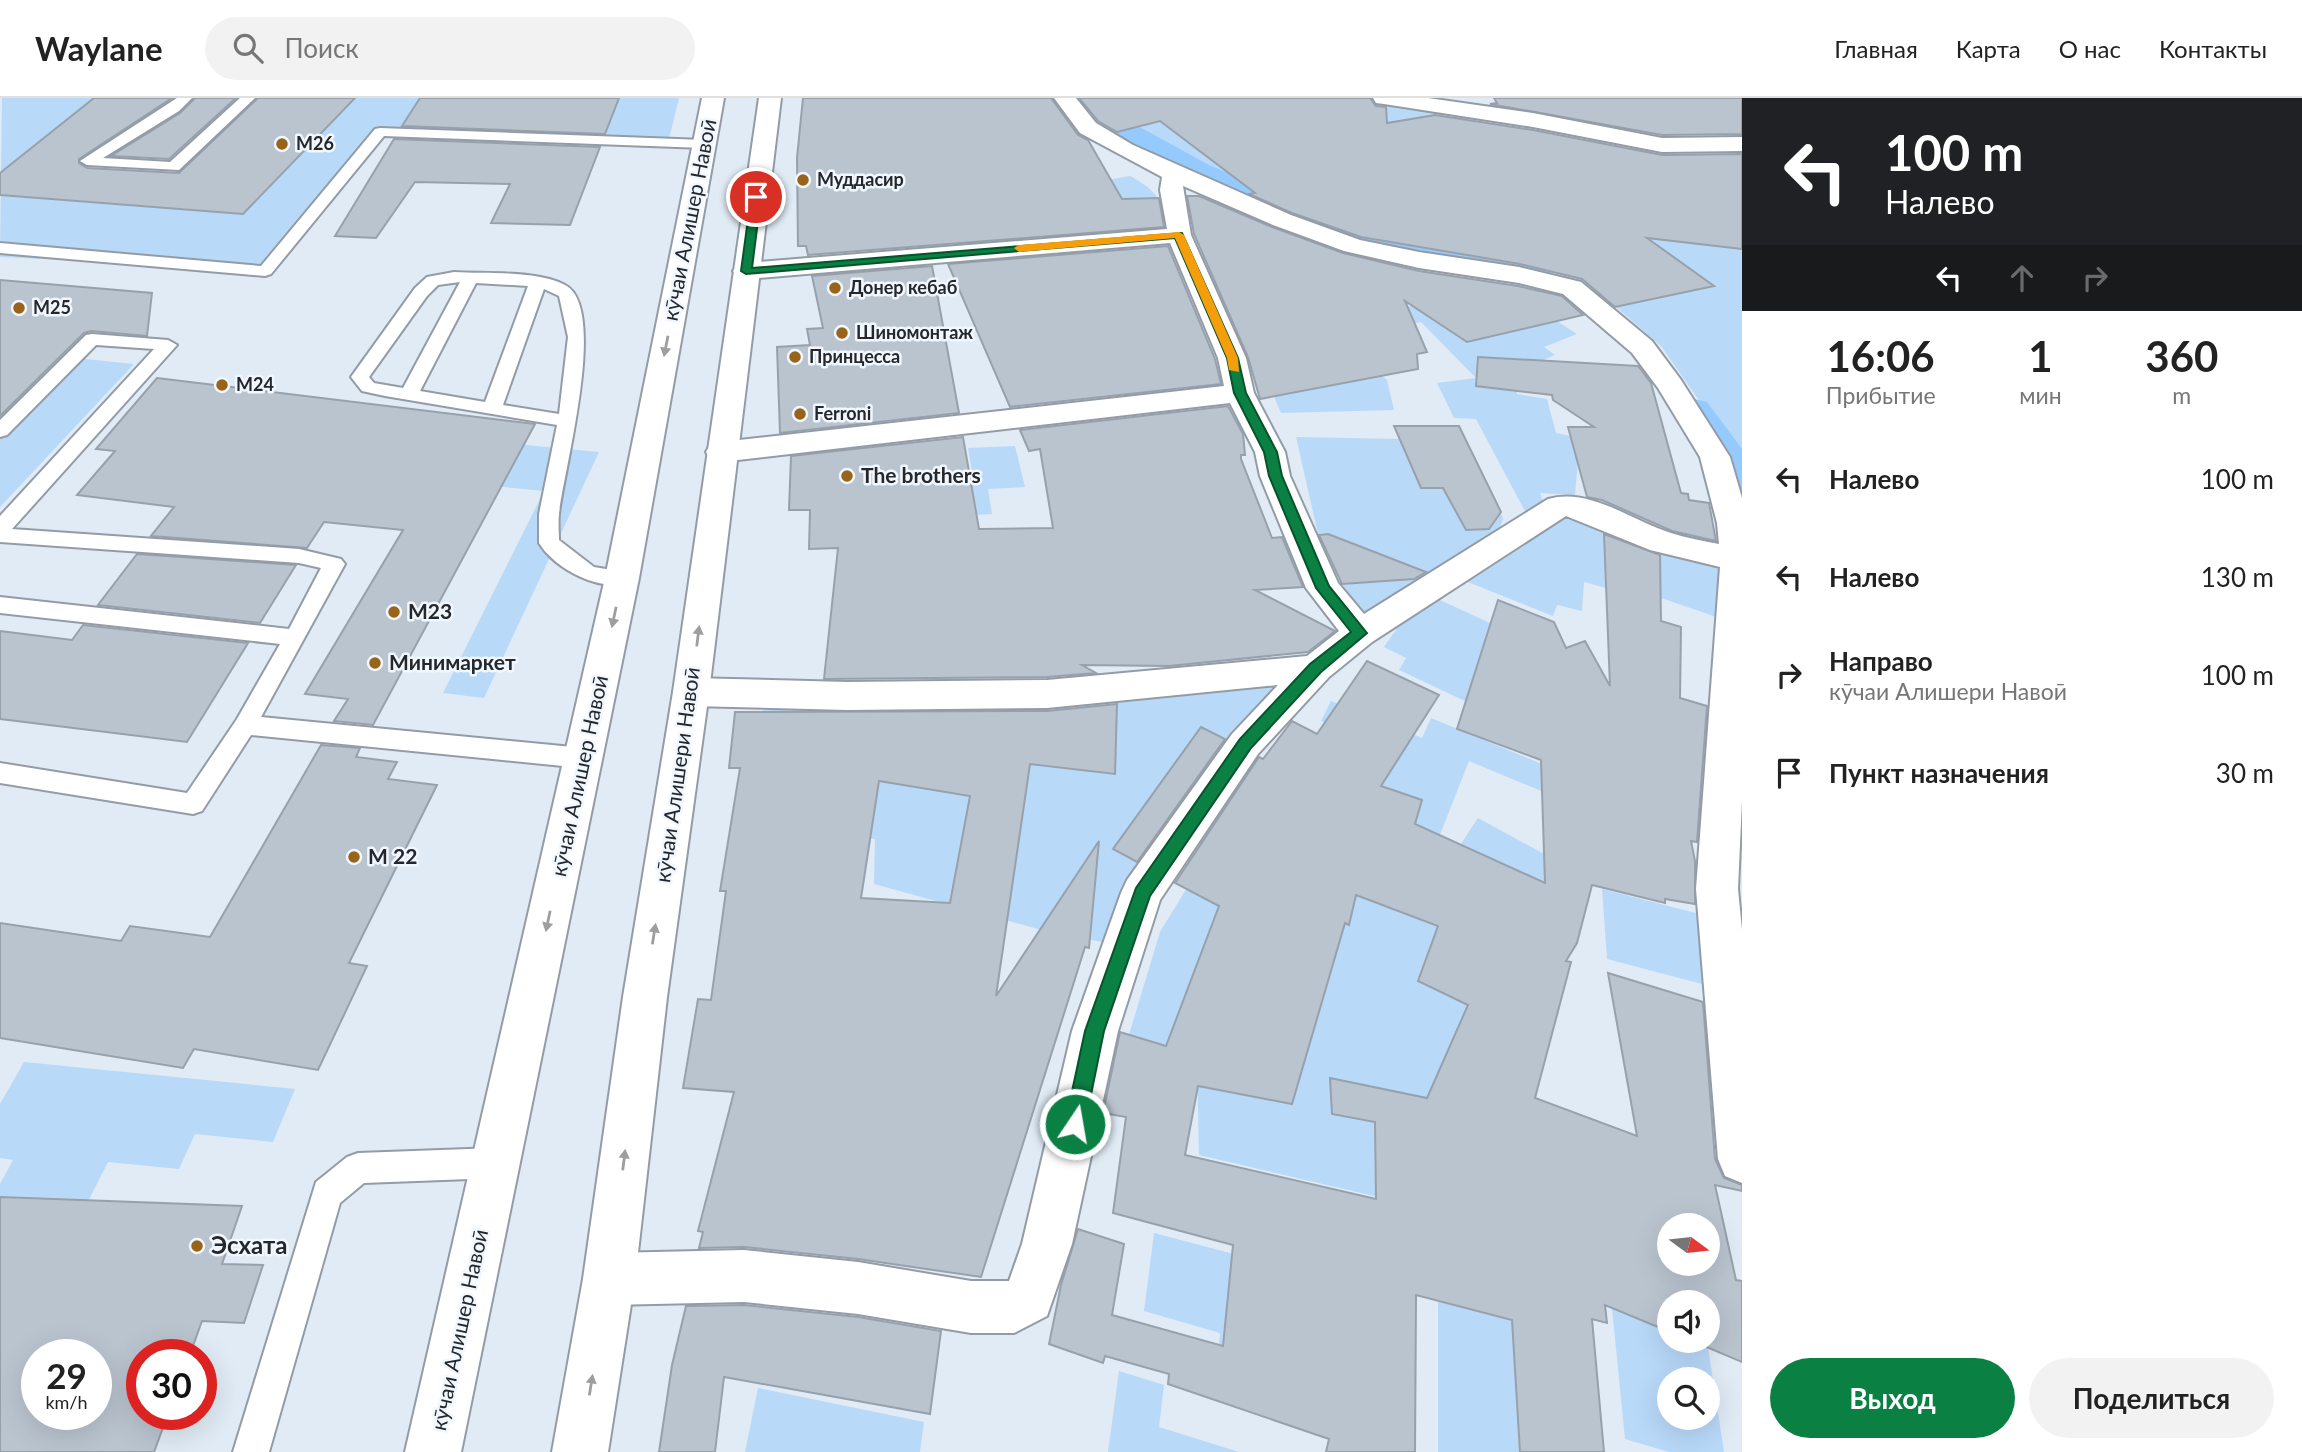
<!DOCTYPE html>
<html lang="ru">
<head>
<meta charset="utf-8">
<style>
  body { margin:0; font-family:Lato,sans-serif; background:#f2f2f2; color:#222; height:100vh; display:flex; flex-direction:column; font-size:26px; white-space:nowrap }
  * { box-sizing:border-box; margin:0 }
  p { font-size:23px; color:#767676 }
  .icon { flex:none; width:38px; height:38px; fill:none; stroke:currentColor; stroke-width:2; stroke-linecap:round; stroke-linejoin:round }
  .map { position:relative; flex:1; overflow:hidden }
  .side { display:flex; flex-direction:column; background:#fff; width:560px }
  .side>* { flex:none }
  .guide { background:#202124; color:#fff; overflow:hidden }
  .needle { width:46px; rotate:105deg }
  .controls { position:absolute; left:1657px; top:1115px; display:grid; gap:14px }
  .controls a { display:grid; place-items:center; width:63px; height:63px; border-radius:50%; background:#fff; box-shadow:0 7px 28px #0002; font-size:35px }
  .speed { position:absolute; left:21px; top:1241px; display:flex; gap:14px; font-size:35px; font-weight:700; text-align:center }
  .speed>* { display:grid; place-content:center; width:91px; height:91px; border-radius:50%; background:#fff; box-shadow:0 7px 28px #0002; line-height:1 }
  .speed small { font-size:18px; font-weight:400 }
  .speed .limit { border:10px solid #d22; background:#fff; color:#111 }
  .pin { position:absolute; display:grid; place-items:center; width:60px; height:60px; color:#fff; margin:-30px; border:4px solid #fff; border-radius:50%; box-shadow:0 2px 7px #0007 }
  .me { position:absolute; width:77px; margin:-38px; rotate:12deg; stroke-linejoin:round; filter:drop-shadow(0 0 5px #0008) }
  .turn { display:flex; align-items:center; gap:24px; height:147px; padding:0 28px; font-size:32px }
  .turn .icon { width:91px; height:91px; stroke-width:2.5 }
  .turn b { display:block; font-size:49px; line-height:60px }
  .lanes { display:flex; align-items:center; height:66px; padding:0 28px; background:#0003; justify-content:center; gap:35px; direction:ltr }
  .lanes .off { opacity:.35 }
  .eta { display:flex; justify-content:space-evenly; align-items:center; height:119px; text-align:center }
  .eta b { font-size:42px; font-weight:700; line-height:49px }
  .primary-button { display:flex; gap:14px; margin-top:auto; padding:14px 28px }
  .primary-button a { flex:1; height:80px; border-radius:42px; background:#0b8043; color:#fff; font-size:28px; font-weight:700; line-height:80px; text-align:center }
  .primary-button a+a { background:#f2f2f2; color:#222 }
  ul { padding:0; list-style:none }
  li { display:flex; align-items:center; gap:21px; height:98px; padding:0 28px }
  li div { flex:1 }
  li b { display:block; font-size:26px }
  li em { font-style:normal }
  header { display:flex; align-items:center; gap:42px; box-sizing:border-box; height:98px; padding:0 35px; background:#fff; border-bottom:2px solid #e0e0e0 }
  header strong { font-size:33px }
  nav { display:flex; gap:38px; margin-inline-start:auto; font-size:24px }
  .search { width:490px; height:63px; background:#f2f2f2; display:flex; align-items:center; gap:18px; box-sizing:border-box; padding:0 24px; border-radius:38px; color:#767676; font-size:26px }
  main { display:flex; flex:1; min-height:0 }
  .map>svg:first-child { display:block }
  .green { fill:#b9d9f9; fill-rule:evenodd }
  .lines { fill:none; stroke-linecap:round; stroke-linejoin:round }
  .canal { fill:#95caff; fill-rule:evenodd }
  .building { fill:#bac4cf; stroke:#97a1ab; stroke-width:2; fill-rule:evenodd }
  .service-casing { stroke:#939ca6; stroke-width:4 }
  .minor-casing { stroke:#939ca6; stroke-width:4 }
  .tertiary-casing { stroke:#939ca6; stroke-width:4 }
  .service { fill:#fff; fill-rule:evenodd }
  .minor { fill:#fff; fill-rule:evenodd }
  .tertiary { fill:#fff; fill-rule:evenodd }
  .oneway { fill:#9c9ea0 }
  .route { fill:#0b8043; stroke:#07532c; stroke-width:2 }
  .slow { fill:#f59e0b }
  .poi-dot { fill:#986419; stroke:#f1f7fe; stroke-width:2.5 }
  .labels { text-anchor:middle; stroke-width:5; stroke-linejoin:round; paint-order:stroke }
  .far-poi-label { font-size:18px; font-weight:bold; fill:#24272b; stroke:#f1f7fe; text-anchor:start }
  .street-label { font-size:21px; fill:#24272b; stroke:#f1f7fe }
  .poi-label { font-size:21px; font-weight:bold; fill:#24272b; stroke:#f1f7fe; text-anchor:start }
  .near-poi-label { font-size:24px; font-weight:bold; fill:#24272b; stroke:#f1f7fe; text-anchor:start }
</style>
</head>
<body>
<header>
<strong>Waylane</strong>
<div class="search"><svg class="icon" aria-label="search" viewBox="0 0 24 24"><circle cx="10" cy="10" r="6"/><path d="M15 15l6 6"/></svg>Поиск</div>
<nav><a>Главная</a><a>Карта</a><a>О нас</a><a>Контакты</a></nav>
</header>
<main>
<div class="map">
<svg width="1742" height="1354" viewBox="0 0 1742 1354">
  <rect width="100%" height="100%" fill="#e0ebf5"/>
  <!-- green -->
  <g class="green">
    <polygon points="2,0 181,0 150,18 116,21 61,81 227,96 328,0 679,0 668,45 379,36 257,171 0,159"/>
    <polygon points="1368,0 1377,4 1660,55 1742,80 1742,364 1661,248 1586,183 1205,84 1130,20"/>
    <path d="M1130,78C1157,92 1163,105 1173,134L1054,142L1056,91Z"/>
    <polygon points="1419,205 1552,220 1577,236 1544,249 1555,257 1511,275 1517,296 1547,301 1556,335 1580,340 1575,397 1540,395 1546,412 1527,417 1476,321 1454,320 1437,285 1476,280 1421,224 1395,229 1383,217"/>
    <polygon points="1342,243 1387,282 1394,312 1281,315 1260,266"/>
    <polygon points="76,260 134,266 0,409 0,337"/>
    <polygon points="246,320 599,354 484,600 443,595 544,393 215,360"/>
    <polygon points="1296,339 1452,342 1503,420 1496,443 1371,524 1346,498 1343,485 1356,483 1320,445"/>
    <polygon points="1015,348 1025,389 988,391 992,416 916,420 910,377 972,374 968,350"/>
    <polygon points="1566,410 1726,467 1728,523 1638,492 1614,492 1584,484 1582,513 1557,507 1553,518 1458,480"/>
    <polygon points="1429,497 1529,543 1533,635 1399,572 1406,560 1384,549 1407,516"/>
    <polygon points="1257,579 1277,593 1132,850 1042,832 874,786 875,741 755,726 763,612 1026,610"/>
    <polygon points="1331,603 1422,640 1431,620 1554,671 1546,695 1469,663 1430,762 1358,730 1353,637 1321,623"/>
    <polygon points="1478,720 1557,763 1511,839 1431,791"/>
    <polygon points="1190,785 1405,799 1501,846 1421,1109 1199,1057 1197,961 1128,940 1160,834"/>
    <polygon points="1602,791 1715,820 1725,892 1607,861"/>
    <polygon points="24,964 295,991 273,1044 195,1036 179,1071 108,1064 71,1137 0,1129 0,1086 13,1062 0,1060 0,1006"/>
    <polygon points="1154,1135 1245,1159 1237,1256 1216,1276 1220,1235 1144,1213"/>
    <polygon points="1438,1144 1550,1177 1545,1354 1438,1354"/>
    <path d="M1612,1210L1669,1225L1670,1242L1707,1243L1724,1354H1669L1625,1341ZM1670,1281H1708V1320H1670Z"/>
    <polygon points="1119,1273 1164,1287 1159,1329 1239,1354 1108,1354"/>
    <polygon points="758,1290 924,1324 920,1354 745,1354"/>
  </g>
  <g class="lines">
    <!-- canal -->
    <g class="canal">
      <polygon points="1086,0 1112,0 1129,23 1209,67 1351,126 1547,169 1552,176 1547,183 1536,185 1331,139 1189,79 1109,35"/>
      <polygon points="1694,301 1707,304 1742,351 1742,426 1728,422 1722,413 1718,372 1676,312 1681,304"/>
    </g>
  </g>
  <!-- building -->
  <g class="building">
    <polygon points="94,0 172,0 79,61 79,65 87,70 179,75 258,0 355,0 243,116 0,97 0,75"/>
    <polygon points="195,0 236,0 169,61 111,58 180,15"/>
    <polygon points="420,0 619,0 605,36 402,28"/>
    <polygon points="803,0 1051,0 1078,37 1088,42 1122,101 1159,100 1164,129 808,157 806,148 798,148 797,60"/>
    <polygon points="1079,0 1370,0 1376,8 1386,9 1387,25 1435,17 1533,32 1662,57 1742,56 1742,151 1647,140 1714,188 1615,209 1582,181 1520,166 1361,139 1292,115 1249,96 1255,95 1160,23 1117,34 1098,23"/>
    <polygon points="1494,0 1742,0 1742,36 1662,37 1490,6 1497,5"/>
    <polygon points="394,41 600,49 570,127 491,125 510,86 415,84 376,140 335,138"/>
    <polygon points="1187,98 1199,98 1272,129 1343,155 1419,173 1518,188 1562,198 1583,217 1467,244 1405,203 1427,254 1417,256 1418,271 1260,301 1248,259 1194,136"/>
    <polygon points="1168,148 1215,261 1221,286 1010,309 948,166"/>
    <polygon points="932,168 959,315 780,335 777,249 810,247 807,231 823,230 812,178"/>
    <polygon points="0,182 152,195 147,238 91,233 84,235 0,318"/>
    <polygon points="1478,259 1638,268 1651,285 1681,395 1688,396 1689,402 1709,405 1716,443 1672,433 1602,402 1587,399 1568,329 1594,329 1553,302 1552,297 1476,288"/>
    <polygon points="157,280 535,326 373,627 334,623 348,601 305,596 403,432 324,424 307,450 151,438 174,409 77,397 115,353 96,351"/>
    <polygon points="1228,308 1243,336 1245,357 1241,357 1241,361 1272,440 1282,439 1303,489 1255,492 1335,533 1308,554 1169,568 1082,567 1096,575 1047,579 824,581 838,450 809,451 810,412 789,412 791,358 963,339 979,431 1053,430 1040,351 1029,353 1020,332"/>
    <polygon points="1394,328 1459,328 1501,414 1489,431 1466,432 1443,390 1421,390"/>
    <polygon points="1328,436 1426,474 1414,481 1342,486 1319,437"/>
    <path d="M1604,436L1660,457L1661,523L1681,529L1680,600L1707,608L1697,744L1691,743L1695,763V806L1665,801V805L1592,787L1577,845L1566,863L1571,864L1535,1000L1637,1038L1608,875L1703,904L1715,1061L1724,1080L1742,1087V1093L1715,1087L1736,1182L1742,1183V1264L1690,1242H1708V1204H1670V1234L1605,1207L1607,1225L1592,1221L1604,1354H1520L1512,1222L1416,1197L1415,1354H1326L1329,1341L1168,1286L1169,1276L1105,1258L1103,1265L1049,1246L1061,1187L1078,1131L1124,1146L1112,1217L1223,1248L1233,1147L1113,1115L1126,1019L1103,1015L1120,934L1166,948L1219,808L1175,785L1259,659L1263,661L1292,623L1317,636L1367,563L1439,597L1381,688L1422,702L1415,726L1545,785L1541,662L1457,631L1498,502L1554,524L1566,550L1585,543L1610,588ZM1356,797L1438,828L1418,883L1468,907L1427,1000L1330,980L1332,1016L1375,1024L1376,1101L1185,1057L1198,988L1292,1006L1345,825L1349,827ZM1670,1127H1708V1166H1670Z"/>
    <polygon points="137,456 296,467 260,525 98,507"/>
    <polygon points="83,527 248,545 187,644 0,621 0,533 72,542"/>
    <path d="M1117,606L1115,676L1030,666L996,898L1099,743L1089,850L1085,849L981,1179L858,1161L744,1149L699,1150L703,1134L698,1133L734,994L683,990L698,901L711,902L726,793H720L740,670H729L735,614L1047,613ZM879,683L970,698L950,805L861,800Z"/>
    <polygon points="1201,629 1225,641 1137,764 1113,751"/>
    <polygon points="321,647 360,650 356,659 397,664 388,681 437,687 349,865 367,868 318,972 194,951 183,970 0,940 0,825 121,843 130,828 210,839"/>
    <path d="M0,1099L242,1108L222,1166L263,1167L244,1225L202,1223L190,1256H142V1316H168L154,1354H0ZM37,1256H96V1316H37Z"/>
    <polygon points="744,1207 858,1219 941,1233 930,1316 724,1279 715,1354 659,1354 672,1267 686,1208"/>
  </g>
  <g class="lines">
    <defs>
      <g id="service">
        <polygon points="177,0 192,0 179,13 103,60 170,64 240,0 255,0 179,72 87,67 80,63"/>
        <polygon points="380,30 704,42 711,46 704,50 384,38 271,176 265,178 0,155 0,145 261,168 375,31"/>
        <path d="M454,174C486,176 537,172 565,187C609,209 563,375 559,416C558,424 559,434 559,442L594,469L630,475L633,480L630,485C599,494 555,471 539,445V416L557,327L385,298L362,293L351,279L415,190L427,179ZM460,184L403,290L374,285L369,279L427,198L438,187ZM476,185L528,188L485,304L420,293ZM544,191L559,198L568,239L559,316L503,307Z"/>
        <polygon points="92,236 168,242 177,247 12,431 299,451 341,461 345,466 261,619 583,650 592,653 595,660 592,667 583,670 251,637 202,713 193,716 0,685 0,665 187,695 237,621 280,546 0,515 0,499 289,531 321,470 299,465 0,444 0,418 154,251 96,247 7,337 0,339 0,322 86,237"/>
        <polygon points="496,1050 507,1054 511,1065 507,1076 496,1080 364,1085 340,1105 269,1354 233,1354 316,1084 347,1059 358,1055"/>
      </g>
      <g id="minor">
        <path d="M1054,0H1076L1096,25L1133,47L1291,117L1360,142L1419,154L1519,169L1581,184L1652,243L1681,282L1730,359L1742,400V702L1738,791L1742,832V1085L1725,1078L1718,1061L1696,791L1720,469L1650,452L1566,418L1372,544L1329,579L1258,656L1160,802L1118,933L1072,1146L1047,1218L1014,1235H971L858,1216L744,1204L609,1207L591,1199L583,1181L591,1163L609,1155L744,1152L858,1164L971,1183H1009L1022,1146L1072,933L1121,795L1127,782L1232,636L1278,587L1047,610L847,612L691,608L678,604L673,594L678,584L691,580L847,584L1047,582L1307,558L1339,533L1306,490L1260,378L1255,354L1230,305L721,364L710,361L706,354L710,347L721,344L1224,288L1218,260L1170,145L746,181L737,178L733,173L737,168L746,165L1167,131L1160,92L1162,79L1080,35ZM1183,88L1273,127L1344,153L1419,170L1519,185L1563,196L1632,255L1658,290L1700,359L1717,425L1719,446C1703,443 1687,440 1671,435C1632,423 1590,389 1548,401L1364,516L1338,485L1290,378L1285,354L1254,295L1246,260L1191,137Z"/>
        <polygon points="1373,0 1428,0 1533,15 1662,40 1742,39 1742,53 1662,54 1533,29 1384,6 1376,5"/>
      </g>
      <g id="tertiary">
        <polygon points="702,0 724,0 639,480 461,1354 405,1354 605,480"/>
        <polygon points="759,0 781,0 709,594 667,899 635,1181 608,1354 552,1354 583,1181 623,899 673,594"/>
      </g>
    </defs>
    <!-- service casing -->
    <use href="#service" class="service-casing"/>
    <!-- minor casing -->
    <use href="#minor" class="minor-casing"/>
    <!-- tertiary casing -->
    <use href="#tertiary" class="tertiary-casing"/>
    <!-- service -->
    <use href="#service" class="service"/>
    <!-- minor -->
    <use href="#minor" class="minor"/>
    <!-- tertiary -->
    <use href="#tertiary" class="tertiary"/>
  </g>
  <!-- one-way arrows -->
  <defs><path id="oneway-solid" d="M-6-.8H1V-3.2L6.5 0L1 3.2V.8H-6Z" transform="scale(1.75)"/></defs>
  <g class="oneway">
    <use href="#oneway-solid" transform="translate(666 248) rotate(101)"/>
    <use href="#oneway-solid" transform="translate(614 519) rotate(102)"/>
    <use href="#oneway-solid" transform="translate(698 538) rotate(-83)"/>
    <use href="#oneway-solid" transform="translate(548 823) rotate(102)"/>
    <use href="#oneway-solid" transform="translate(654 836) rotate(-81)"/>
    <use href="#oneway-solid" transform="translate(624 1062) rotate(-83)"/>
    <use href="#oneway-solid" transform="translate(591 1287) rotate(-81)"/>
  </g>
  <!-- route -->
  <polygon class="route" points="756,96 761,99 752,170 1182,135 1238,260 1246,295 1277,354 1282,378 1329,488 1367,535 1321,574 1251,650 1150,798 1104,933 1085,1026 1082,1033 1075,1035 1068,1033 1065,1026 1085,933 1136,790 1240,641 1310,566 1351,534 1316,490 1269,378 1264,354 1234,295 1227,260 1175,140 746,176 741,173 751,99"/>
  <!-- slow -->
  <polygon class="slow" points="1179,134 1184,137 1238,260 1239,274 1229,272 1227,260 1175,140 1019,154 1014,150 1019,147"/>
  <!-- markers -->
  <g class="poi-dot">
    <circle cx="282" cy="46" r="7"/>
    <circle cx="803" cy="82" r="7"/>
    <circle cx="835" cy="190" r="7"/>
    <circle cx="19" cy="210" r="7"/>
    <circle cx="842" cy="235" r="7"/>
    <circle cx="795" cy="259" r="7"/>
    <circle cx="222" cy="287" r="7"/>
    <circle cx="800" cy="316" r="7"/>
    <circle cx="847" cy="378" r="7"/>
    <circle cx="394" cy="514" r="7"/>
    <circle cx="375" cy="565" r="7"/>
    <circle cx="354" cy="759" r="7"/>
    <circle cx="197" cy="1148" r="7"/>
  </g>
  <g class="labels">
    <!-- far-poi labels -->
    <g class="far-poi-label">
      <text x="296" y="52">М26</text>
      <text x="817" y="88">Муддасир</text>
      <text x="849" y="196">Донер кебаб</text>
      <text x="33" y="216">М25</text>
      <text x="856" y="241">Шиномонтаж</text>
      <text x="809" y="265">Принцесса</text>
      <text x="236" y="293">М24</text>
      <text x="814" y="322">Ferroni</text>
    </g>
    <!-- street labels -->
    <g class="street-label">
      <text transform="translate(690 122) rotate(-79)" y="7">кӯчаи Алишер Навоӣ</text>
      <text transform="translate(678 677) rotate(-82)" y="7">кӯчаи Алишери Навоӣ</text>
      <text transform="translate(580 678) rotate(-78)" y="7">кӯчаи Алишер Навоӣ</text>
      <text transform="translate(460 1232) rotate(-78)" y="7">кӯчаи Алишер Навоӣ</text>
    </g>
    <!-- poi labels -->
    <g class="poi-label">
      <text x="861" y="385">The brothers</text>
      <text x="408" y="521">М23</text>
      <text x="389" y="572">Минимаркет</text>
      <text x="368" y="766">M 22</text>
    </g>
    <!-- near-poi labels -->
    <g class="near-poi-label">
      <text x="211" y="1156">Эсхата</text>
    </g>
  </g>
</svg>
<div class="controls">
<a><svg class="needle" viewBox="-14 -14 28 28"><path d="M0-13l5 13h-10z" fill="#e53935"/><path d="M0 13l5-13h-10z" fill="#767676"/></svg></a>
<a><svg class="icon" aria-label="sound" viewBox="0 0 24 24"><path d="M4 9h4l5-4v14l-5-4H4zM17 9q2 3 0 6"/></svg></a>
<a><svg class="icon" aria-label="search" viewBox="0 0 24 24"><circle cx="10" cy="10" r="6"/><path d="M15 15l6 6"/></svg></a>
</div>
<div class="speed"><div>29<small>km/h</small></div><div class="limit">30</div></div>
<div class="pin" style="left:756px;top:99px;background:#d93025"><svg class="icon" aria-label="arrive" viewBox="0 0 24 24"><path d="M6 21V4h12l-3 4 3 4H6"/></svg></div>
<svg class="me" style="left:1075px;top:1026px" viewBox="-20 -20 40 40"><circle r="17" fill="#0b8043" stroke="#fff" stroke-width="3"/><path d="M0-11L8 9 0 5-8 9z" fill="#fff"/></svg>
</div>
<section class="side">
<div class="guide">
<div class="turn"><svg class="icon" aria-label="left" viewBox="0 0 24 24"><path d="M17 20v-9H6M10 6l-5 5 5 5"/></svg><div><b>100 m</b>Налево</div></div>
<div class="lanes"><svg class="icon" aria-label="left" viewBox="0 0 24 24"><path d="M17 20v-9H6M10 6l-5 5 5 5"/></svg><svg class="icon off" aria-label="ahead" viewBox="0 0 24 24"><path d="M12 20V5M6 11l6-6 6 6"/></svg><svg class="icon off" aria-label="right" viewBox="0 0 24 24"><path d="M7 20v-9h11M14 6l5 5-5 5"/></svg></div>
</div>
<div class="eta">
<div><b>16:06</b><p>Прибытие</p></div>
<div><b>1</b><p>мин</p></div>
<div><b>360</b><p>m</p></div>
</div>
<ul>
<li><svg class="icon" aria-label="left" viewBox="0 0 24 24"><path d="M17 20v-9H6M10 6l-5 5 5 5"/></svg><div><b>Налево</b></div><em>100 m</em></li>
<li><svg class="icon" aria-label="left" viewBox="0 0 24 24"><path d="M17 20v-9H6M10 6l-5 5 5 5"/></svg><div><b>Налево</b></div><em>130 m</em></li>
<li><svg class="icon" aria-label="right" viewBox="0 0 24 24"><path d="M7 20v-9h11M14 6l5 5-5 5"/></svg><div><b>Направо</b><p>кӯчаи Алишери Навоӣ</p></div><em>100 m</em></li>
<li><svg class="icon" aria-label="arrive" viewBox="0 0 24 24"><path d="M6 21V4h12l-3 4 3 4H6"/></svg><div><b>Пункт назначения</b></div><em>30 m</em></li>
</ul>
<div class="primary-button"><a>Выход</a><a>Поделиться</a></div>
</section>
</main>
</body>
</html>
